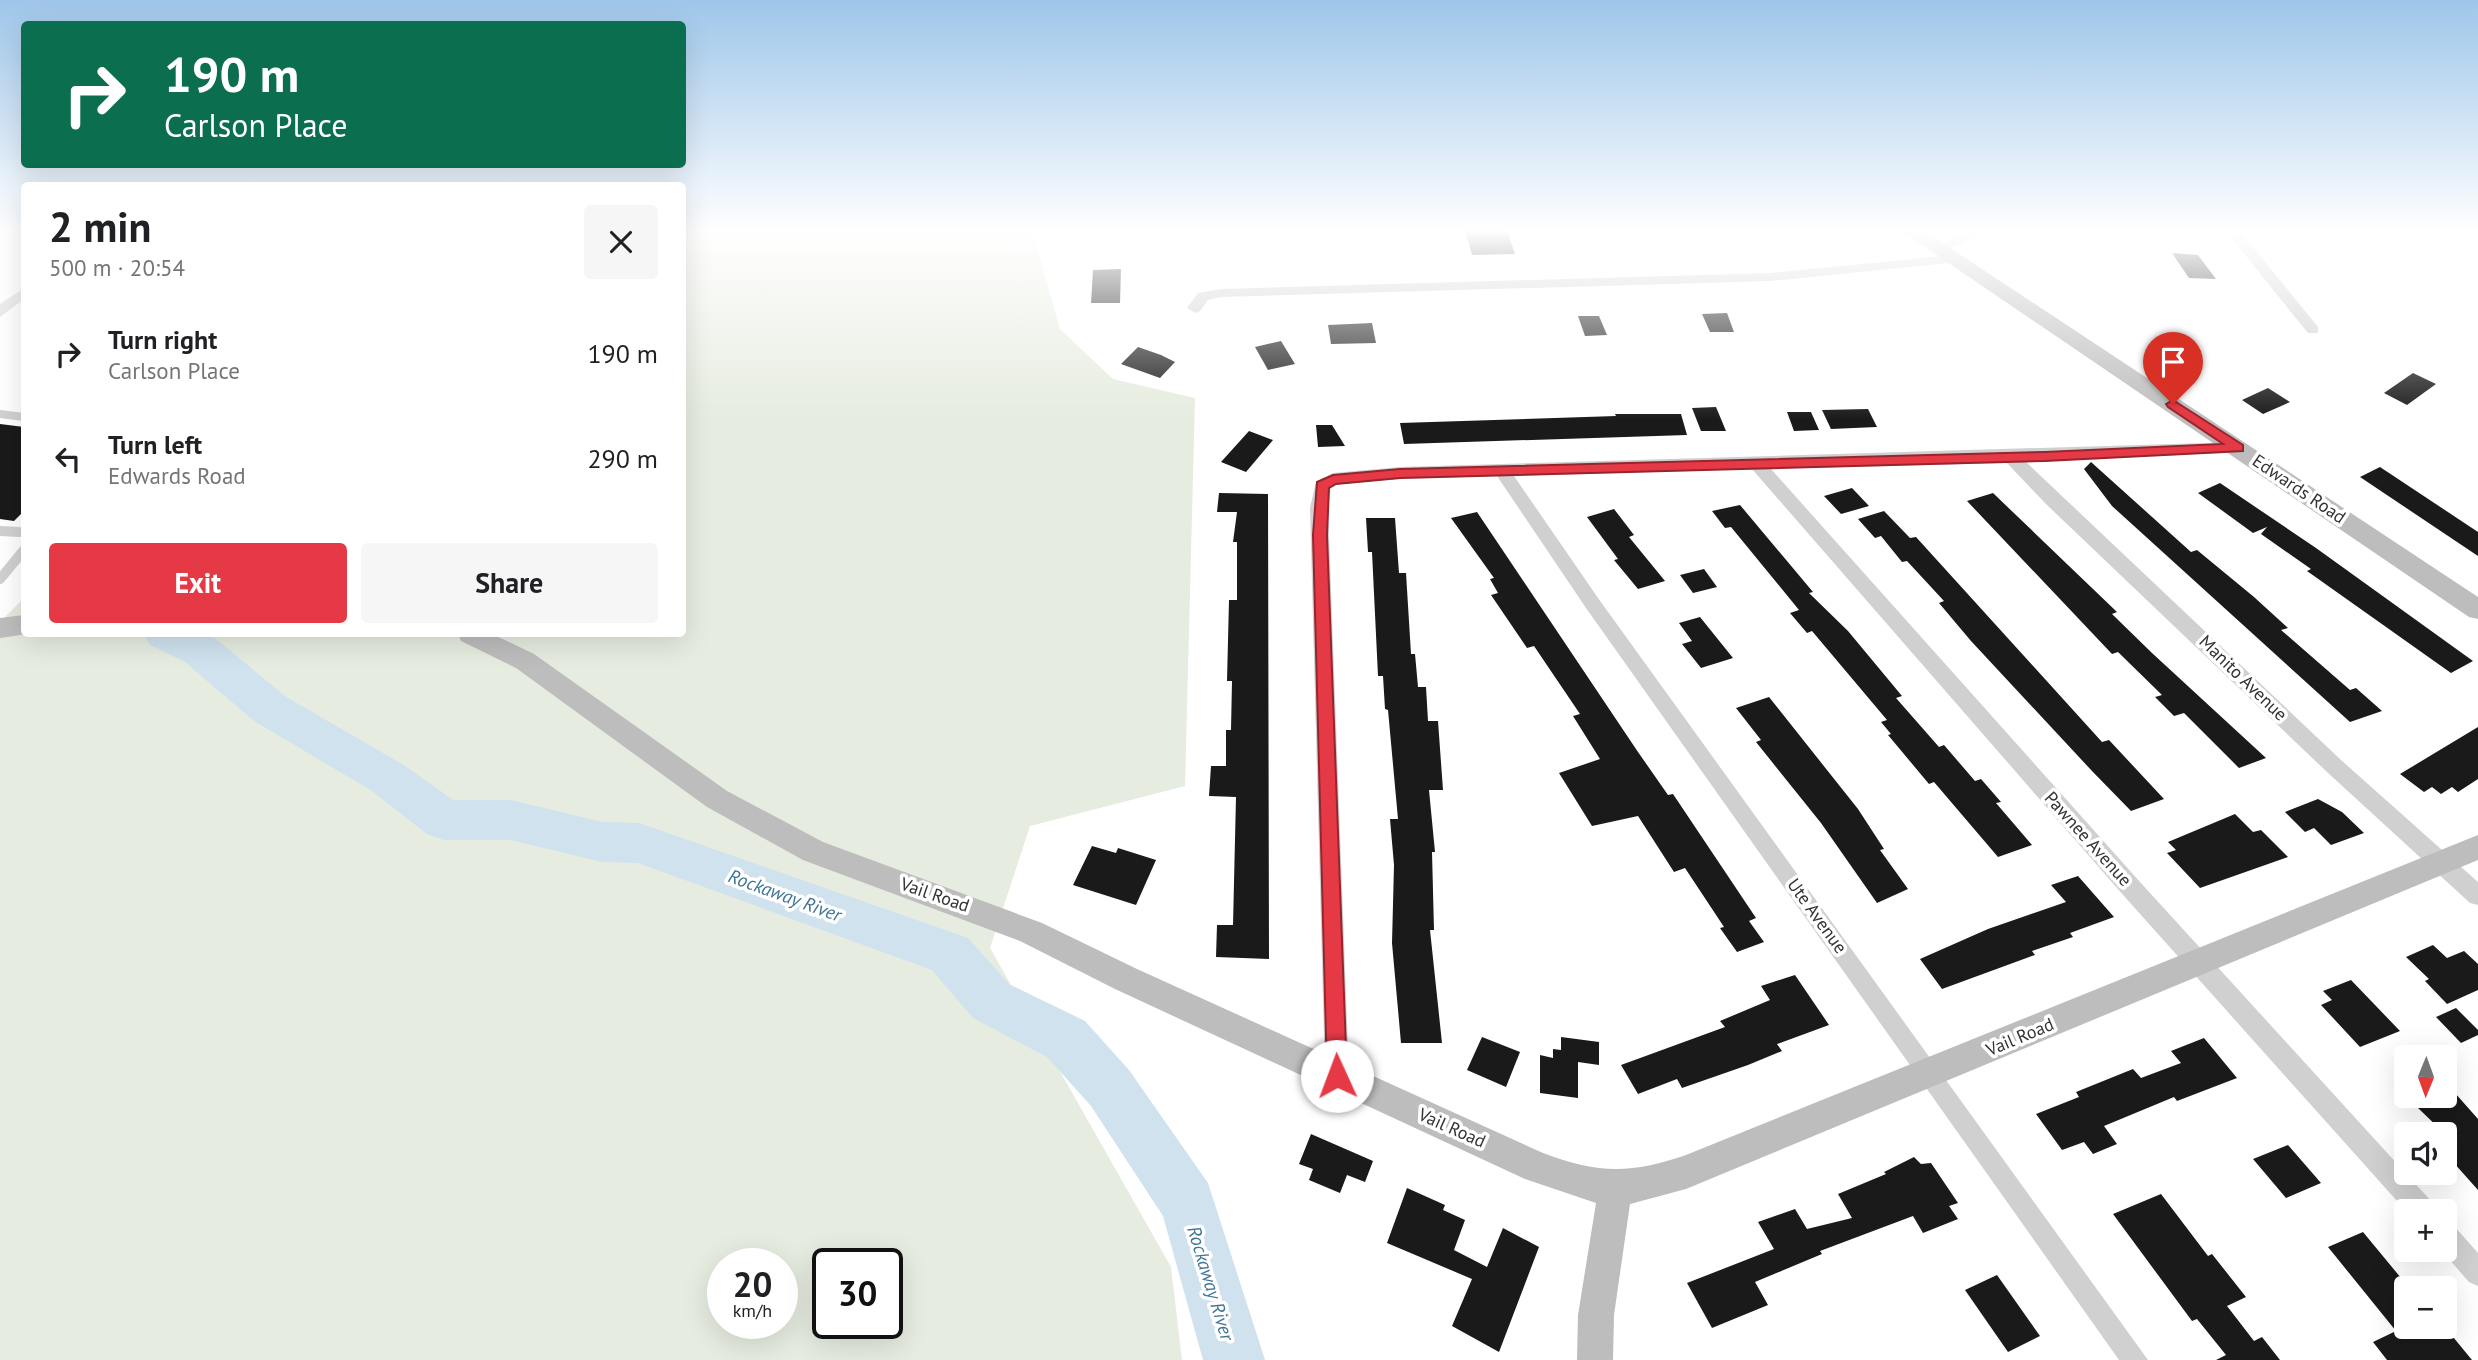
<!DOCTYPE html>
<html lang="en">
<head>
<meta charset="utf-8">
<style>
  body { margin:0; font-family:"PT Sans",sans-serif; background:#f6f6f6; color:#202124; height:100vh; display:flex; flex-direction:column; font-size:26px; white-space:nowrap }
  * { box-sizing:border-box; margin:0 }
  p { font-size:23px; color:#757577 }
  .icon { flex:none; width:38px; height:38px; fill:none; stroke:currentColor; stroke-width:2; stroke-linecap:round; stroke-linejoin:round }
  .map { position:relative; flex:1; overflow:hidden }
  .panel { position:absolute; left:21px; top:182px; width:665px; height:455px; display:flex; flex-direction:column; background:#fff; border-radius:7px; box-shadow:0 7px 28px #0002 }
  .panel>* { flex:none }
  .guide { position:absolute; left:21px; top:21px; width:665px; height:147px; border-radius:7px; box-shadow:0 7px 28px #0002; background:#0b6e4f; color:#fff; overflow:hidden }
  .needle { width:46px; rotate:181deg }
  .tools { position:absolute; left:2394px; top:1045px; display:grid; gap:14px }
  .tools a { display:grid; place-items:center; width:63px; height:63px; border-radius:7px; background:#fff; box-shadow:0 7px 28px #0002; font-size:35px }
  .speed { position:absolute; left:707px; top:1248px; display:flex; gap:14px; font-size:35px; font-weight:700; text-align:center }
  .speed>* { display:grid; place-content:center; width:91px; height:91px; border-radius:50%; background:#fff; box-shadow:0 7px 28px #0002; line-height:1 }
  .speed small { font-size:18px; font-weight:400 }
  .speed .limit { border:4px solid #111; border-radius:10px; background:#fff; color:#111 }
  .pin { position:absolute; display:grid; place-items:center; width:60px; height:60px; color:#fff; margin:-72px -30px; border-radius:50% 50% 50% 0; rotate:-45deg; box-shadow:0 0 7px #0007 }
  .pin .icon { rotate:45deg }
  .me { position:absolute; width:77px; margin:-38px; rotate:358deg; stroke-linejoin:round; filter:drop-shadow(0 0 5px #0008) }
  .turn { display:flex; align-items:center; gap:24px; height:147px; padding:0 28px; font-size:32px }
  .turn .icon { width:91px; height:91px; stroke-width:2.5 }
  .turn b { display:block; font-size:49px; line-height:60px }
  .round { display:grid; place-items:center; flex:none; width:74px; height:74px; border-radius:7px; background:#f6f6f6 }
  .headline { display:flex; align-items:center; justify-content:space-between; height:119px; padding:0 28px }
  h1 { font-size:42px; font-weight:700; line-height:52px }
  .primary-button { display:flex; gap:14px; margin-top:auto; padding:14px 28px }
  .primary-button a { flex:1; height:80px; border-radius:7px; background:#e63946; color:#fff; font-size:28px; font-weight:700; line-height:80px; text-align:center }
  .primary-button a+a { background:#f6f6f6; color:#202124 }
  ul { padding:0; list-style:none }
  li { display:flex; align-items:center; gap:21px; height:105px; padding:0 28px }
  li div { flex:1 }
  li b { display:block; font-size:26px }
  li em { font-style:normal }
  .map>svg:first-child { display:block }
  .green { fill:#e6ecdf; fill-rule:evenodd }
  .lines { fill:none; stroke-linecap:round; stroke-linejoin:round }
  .river { fill:#cfe2ee; fill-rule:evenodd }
  .building { fill:#1a1a1a }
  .lane-far1 { stroke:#d0d0d0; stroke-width:8 }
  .lane { stroke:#d0d0d0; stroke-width:10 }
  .street { fill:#d0d0d0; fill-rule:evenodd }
  .secondary { fill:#bdbdbd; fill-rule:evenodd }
  .route { fill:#e63946; stroke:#96252e; stroke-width:2 }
  .labels { text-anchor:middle; stroke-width:7; stroke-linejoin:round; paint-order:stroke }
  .street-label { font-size:18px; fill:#333; stroke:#fff }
  .water-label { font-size:19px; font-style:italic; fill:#3f7597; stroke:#fff }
</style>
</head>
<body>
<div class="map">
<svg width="2478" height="1360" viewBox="0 0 2478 1360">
  <rect width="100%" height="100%" fill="#fff"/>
  <!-- green -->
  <path class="green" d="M683,230H1032L1060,329L1113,379L1195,398L1185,786L1030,826L990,948L1171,1267L1182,1360H0V622L24,598V634H682ZM723,1264H782V1323H723ZM828,1264H887V1323H828Z"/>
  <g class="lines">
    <!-- river -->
    <polygon class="river" points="144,634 204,634 215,638 286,697 404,765 453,800 511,800 602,822 639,823 968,938 1009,984 1085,1021 1129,1070 1208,1183 1265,1360 1203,1360 1163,1216 1091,1106 1047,1057 973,1018 932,970 638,863 602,862 511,840 444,840 427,834 372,791 254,721 185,662 150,645"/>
  </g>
  <!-- building -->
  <g class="building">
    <polygon points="1465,230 1507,230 1515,254 1472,255"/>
    <polygon points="2172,253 2198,255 2216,279 2189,278"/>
    <polygon points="1121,269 1120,303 1091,303 1093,270"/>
    <polygon points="1727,313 1734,332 1710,332 1702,314"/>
    <polygon points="1578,316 1599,316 1607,335 1585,336"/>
    <polygon points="1372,323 1376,343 1331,344 1328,325"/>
    <polygon points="1281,341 1295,364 1268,370 1255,347"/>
    <polygon points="1138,347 1161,355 1175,362 1160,378 1121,364"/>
    <polygon points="2413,373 2436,384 2407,405 2384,393"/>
    <polygon points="2268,388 2290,402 2263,414 2242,400"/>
    <polygon points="1716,407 1726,431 1701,431 1692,408"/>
    <polygon points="1868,409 1877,427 1831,429 1822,410"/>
    <polygon points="1787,412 1811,412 1819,430 1794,431"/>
    <polygon points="1615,414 1681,414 1687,435 1404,444 1400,423 1616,416"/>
    <polygon points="0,424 24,427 24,511 14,521 0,519"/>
    <polygon points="1316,425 1332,425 1345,446 1318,447"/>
    <polygon points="1249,431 1273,440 1246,472 1221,462"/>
    <polygon points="2091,462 2191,552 2197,550 2254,597 2288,628 2281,630 2350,690 2356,688 2382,711 2350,722 2112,506 2084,469"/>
    <polygon points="2380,467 2478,532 2478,556 2360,477"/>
    <polygon points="2220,483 2316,548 2473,661 2451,673 2307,571 2311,569 2261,534 2267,527 2253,533 2198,493"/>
    <polygon points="1852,488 1869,506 1841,514 1824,496"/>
    <polygon points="1219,493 1268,494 1269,959 1216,957 1217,925 1233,925 1236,797 1209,796 1211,766 1226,766 1226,730 1231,730 1232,681 1227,681 1229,600 1237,600 1237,542 1233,542 1237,512 1217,512"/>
    <polygon points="1993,493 2117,612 2112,614 2152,653 2266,758 2239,768 2184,713 2174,716 2155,697 2162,695 2118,652 2112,654 1967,501"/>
    <polygon points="1740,505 1813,592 1809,593 1848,631 1902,696 1896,698 1939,747 1944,745 1975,781 1981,779 2001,802 1996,803 2032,845 1998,857 1934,782 1929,784 1888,735 1891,734 1881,722 1887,720 1812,631 1807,633 1790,613 1799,610 1731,527 1725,528 1712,511"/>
    <polygon points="1614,509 1634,535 1629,537 1665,581 1638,589 1614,560 1618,559 1587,517"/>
    <polygon points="1884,511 1910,538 1916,537 2102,742 2109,740 2164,799 2131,811 2092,771 1971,641 1939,603 1944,601 1907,561 1902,562 1881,536 1875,538 1858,519"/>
    <polygon points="1477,512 1638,752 1668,795 1673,794 1756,918 1749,921 1764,942 1737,952 1720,928 1724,927 1685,868 1674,872 1638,816 1592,826 1559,773 1600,759 1573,716 1580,714 1534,646 1527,648 1491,595 1498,593 1490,579 1494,578 1451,518"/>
    <polygon points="1366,518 1395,518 1399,573 1406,573 1411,654 1415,654 1418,687 1426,687 1428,721 1438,721 1443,790 1429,790 1435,852 1432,852 1434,930 1430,930 1442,1043 1401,1043 1392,943 1394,865 1390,819 1398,819 1388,710 1385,709 1383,676 1378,676 1372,552 1368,552"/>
    <polygon points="1704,569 1717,587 1693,593 1680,575"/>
    <polygon points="1700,617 1733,658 1701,668 1682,644 1692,641 1679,623"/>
    <polygon points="1769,697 1858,809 1884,849 1880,850 1908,889 1877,903 1821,823 1756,742 1761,740 1736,708"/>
    <polygon points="2478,727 2478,779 2458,792 2452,787 2441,794 2432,787 2424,792 2400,774"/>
    <polygon points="2318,799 2342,812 2364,833 2331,845 2314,828 2305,832 2285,812"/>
    <polygon points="2235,814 2253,832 2261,830 2288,857 2200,888 2167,853 2176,850 2168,842"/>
    <polygon points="1092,846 1116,853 1118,848 1156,860 1136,905 1073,885"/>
    <polygon points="2078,876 2114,917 2070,933 2073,937 2032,951 2035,955 1942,989 1920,959 1988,929 2066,902 2051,885"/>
    <polygon points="2433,945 2447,958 2464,951 2478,964 2478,990 2447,1004 2425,981 2429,979 2406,957"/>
    <polygon points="1795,975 1829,1025 1777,1044 1782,1051 1748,1065 1682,1088 1677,1079 1638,1094 1621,1065 1725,1027 1720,1021 1770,1000 1761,986"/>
    <polygon points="2351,980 2400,1031 2360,1047 2321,1005 2332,1000 2323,991"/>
    <polygon points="2456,1008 2478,1030 2478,1035 2461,1043 2436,1017"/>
    <polygon points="1482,1037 1520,1052 1506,1087 1467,1070"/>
    <polygon points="1561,1037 1599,1042 1599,1065 1578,1062 1578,1098 1540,1093 1540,1055 1553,1058 1553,1049 1561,1050"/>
    <polygon points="2204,1038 2237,1078 2177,1101 2174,1097 2104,1126 2117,1144 2093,1154 2084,1142 2062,1150 2036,1114 2079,1097 2076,1092 2133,1069 2141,1078 2181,1063 2171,1051"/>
    <polygon points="2455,1093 2478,1119 2478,1190 2445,1153 2445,1134 2418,1108"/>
    <polygon points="1311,1134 1373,1161 1365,1182 1347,1175 1340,1193 1309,1180 1313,1169 1299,1164"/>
    <polygon points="2288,1145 2321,1183 2286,1198 2253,1159"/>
    <polygon points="1914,1157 1921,1164 1931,1163 1958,1203 1949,1206 1958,1219 1923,1233 1913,1216 1820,1251 1822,1254 1755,1282 1768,1305 1712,1328 1687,1283 1774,1249 1758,1222 1795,1209 1807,1229 1852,1218 1838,1194 1886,1174 1884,1172"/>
    <polygon points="1407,1188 1445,1205 1443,1210 1465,1220 1454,1250 1487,1267 1503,1228 1539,1247 1499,1352 1452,1326 1472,1279 1387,1243"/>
    <polygon points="2161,1194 2208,1256 2212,1254 2246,1297 2227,1306 2254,1341 2262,1337 2280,1360 2216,1360 2226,1355 2197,1319 2192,1321 2113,1214"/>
    <polygon points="2363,1232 2406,1284 2406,1326 2444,1326 2472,1360 2387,1360 2373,1342 2396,1331 2328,1247"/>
    <polygon points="1997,1275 2040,1336 2008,1352 1965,1290"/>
  </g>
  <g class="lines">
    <!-- lane-far1 -->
    <polyline class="lane-far1" points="0,414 24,417"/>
    <!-- lane -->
    <g class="lane">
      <polyline points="0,531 19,532"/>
      <polyline points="0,579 24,550"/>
    </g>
    <!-- street -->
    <g class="street">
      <polygon points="1973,230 1992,230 1943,251 1933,251 1931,248"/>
      <polygon points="2225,230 2239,230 2318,327 2318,333 2308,333"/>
      <polygon points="1954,255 1961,259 1959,262 1770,281 1221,297 1208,300 1200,311 1195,313 1187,308 1198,293 1221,289 1770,273"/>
      <polygon points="24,288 24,299 0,317 0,304"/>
      <polygon points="2238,442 2246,448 2244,452 2026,462 2341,760 2478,882 2478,905 2470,903 2327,772 2046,504 2007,463 1771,469 2140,882 2432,1202 2436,1211 2406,1211 2124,896 1752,469 1514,476 1598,598 2148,1360 2119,1360 1586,608 1497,476 1400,479 1337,484 1330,489 1328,508 1349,1076 1345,1084 1337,1087 1329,1084 1325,1076 1310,508 1316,482 1333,473 1400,467"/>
      <polygon points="2445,1222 2454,1226 2478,1253 2478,1286 2469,1282 2441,1250 2445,1250"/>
    </g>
    <!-- secondary -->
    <g class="secondary">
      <polygon points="1900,230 1923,230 2478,597 2478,619 2469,617"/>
      <polygon points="24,615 24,634 27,634 0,638 0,618"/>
      <path d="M458,634H492L534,654L727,791L823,842L1042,923L1137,969L1543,1153C1598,1174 1631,1174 1686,1155L2478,835V860L1686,1189L1630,1204L1614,1315L1613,1360H1577L1578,1315L1596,1203L1525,1179L1115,989L1020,941L803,860L707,807L516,668L461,641Z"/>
    </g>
  </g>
  <!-- sky -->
  <linearGradient id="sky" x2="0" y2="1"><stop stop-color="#9ec6ea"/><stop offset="0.55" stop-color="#fff"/><stop offset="1" stop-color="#fff" stop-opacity="0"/></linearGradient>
  <rect width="2478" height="420" fill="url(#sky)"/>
  <!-- route -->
  <polygon class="route" points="2173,400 2243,445 2243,451 2045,461 1400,478 1336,484 1329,488 1327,535 1347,1076 1344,1083 1337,1086 1330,1083 1327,1076 1313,535 1317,482 1333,475 1400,469 2045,452 2223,444 2168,407 2166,404"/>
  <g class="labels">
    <!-- street labels -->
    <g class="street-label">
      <text transform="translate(2299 489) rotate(34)" y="6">Edwards Road</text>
      <text transform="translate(2243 678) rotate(44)" y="6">Manito Avenue</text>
      <text transform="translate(2088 839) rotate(48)" y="6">Pawnee Avenue</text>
      <text transform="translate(935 895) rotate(19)" y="6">Vail Road</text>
      <text transform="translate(1817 916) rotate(54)" y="6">Ute Avenue</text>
      <text transform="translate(2020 1037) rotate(-23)" y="6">Vail Road</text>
      <text transform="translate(1452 1128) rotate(24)" y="6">Vail Road</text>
    </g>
    <!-- water labels -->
    <g class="water-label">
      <text transform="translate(785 895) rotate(20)" y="7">Rockaway River</text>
      <text transform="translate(1211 1283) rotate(73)" y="7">Rockaway River</text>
    </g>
  </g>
</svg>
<div class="tools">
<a><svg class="needle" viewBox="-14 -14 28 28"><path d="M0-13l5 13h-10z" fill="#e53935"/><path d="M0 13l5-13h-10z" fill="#757577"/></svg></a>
<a><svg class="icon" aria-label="sound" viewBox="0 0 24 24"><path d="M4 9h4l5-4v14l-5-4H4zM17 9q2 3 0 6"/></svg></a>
<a>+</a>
<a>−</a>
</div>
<div class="speed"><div>20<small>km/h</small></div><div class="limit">30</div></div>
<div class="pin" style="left:2173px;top:404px;background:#d93025"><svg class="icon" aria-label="arrive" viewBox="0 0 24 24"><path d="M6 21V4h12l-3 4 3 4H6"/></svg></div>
<svg class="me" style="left:1337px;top:1076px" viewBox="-20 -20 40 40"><circle r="19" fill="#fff"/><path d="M0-13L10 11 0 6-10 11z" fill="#e63946"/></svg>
<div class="guide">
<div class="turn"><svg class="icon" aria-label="right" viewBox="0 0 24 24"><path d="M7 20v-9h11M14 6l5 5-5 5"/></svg><div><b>190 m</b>Carlson Place</div></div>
</div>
<section class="panel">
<div class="headline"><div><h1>2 min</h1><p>500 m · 20:54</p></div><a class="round"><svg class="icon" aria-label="close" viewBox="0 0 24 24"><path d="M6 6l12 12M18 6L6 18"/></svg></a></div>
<ul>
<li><svg class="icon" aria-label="right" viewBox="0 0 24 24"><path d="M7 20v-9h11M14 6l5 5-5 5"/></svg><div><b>Turn right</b><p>Carlson Place</p></div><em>190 m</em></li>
<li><svg class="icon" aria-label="left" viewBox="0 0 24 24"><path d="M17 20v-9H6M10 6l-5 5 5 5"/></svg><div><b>Turn left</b><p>Edwards Road</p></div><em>290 m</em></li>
</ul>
<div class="primary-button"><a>Exit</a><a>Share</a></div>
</section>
</div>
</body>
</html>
